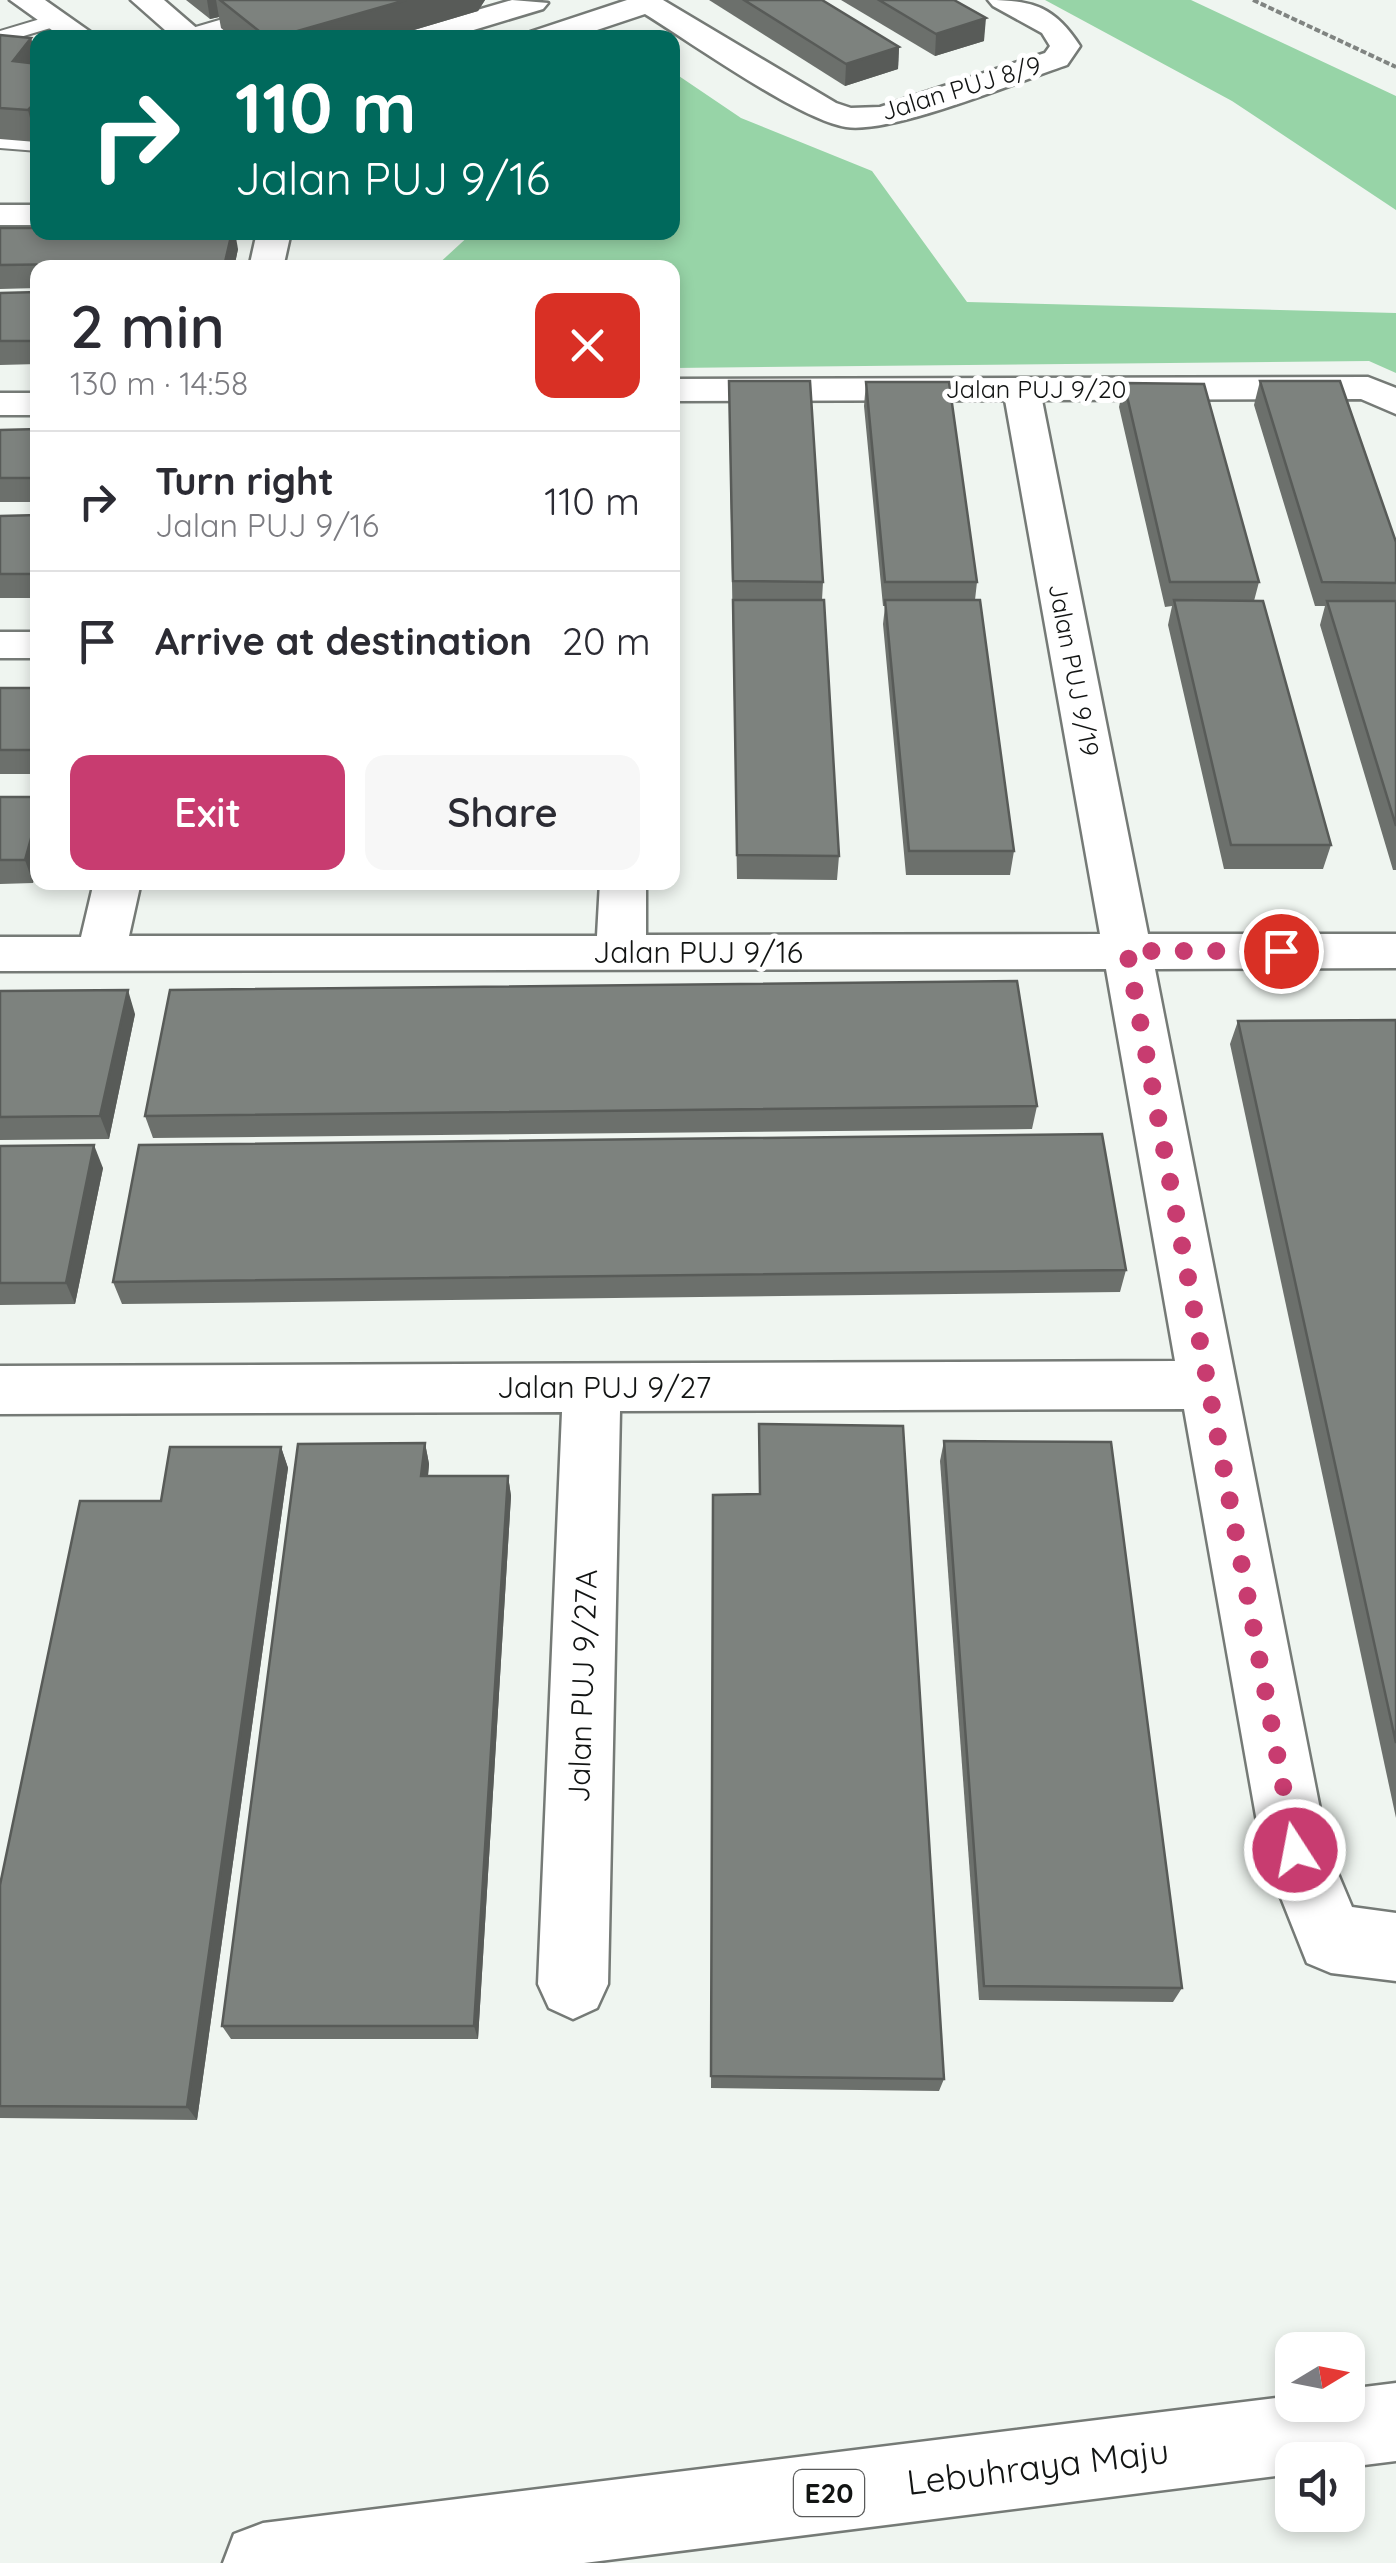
<!DOCTYPE html>
<html lang="en">
<head>
<meta charset="utf-8">
<style>
  body { margin:0; font-family:Quicksand,sans-serif; background:#f7f7f7; color:#2b2b33; height:100vh; display:flex; flex-direction:column; font-size:38px; white-space:nowrap }
  * { box-sizing:border-box; margin:0 }
  p { font-size:32px; color:#7c7c81 }
  .icon { flex:none; width:55px; height:55px; fill:none; stroke:currentColor; stroke-width:2; stroke-linecap:round; stroke-linejoin:round }
  .map { position:relative; flex:1; overflow:hidden }
  .sheet { position:absolute; left:30px; top:260px; width:650px; height:630px; display:flex; flex-direction:column; background:#fff; border-radius:20px; box-shadow:0 5px 15px #0003 }
  .sheet>* { flex:none }
  .guide { position:absolute; left:30px; top:30px; width:650px; height:210px; border-radius:20px; box-shadow:0 5px 15px #0003; background:#00695c; color:#fff; overflow:hidden }
  .needle { width:65px; rotate:80deg }
  .fabs { position:absolute; left:1275px; top:2332px; display:grid; gap:20px }
  .fabs a { display:grid; place-items:center; width:90px; height:90px; border-radius:20px; background:#fff; box-shadow:0 5px 15px #0003; font-size:50px }
  .pin { position:absolute; display:grid; place-items:center; width:85px; height:85px; color:#fff; margin:-42px; border:5px solid #fff; border-radius:50%; box-shadow:0 2px 10px #0007 }
  .me { position:absolute; width:110px; margin:-55px; rotate:349deg; stroke-linejoin:round; filter:drop-shadow(0 0 8px #0008) }
  .turn { display:flex; align-items:center; gap:35px; height:210px; padding:0 40px; font-size:45px }
  .turn .icon { width:130px; height:130px; stroke-width:2.5 }
  .turn b { display:block; font-size:70px; line-height:85px }
  .round { display:grid; place-items:center; flex:none; width:105px; height:105px; border-radius:20px; background:#f7f7f7 }
  .overview { display:flex; align-items:center; justify-content:space-between; height:170px; padding:0 40px }
  h1 { font-size:60px; font-weight:600; line-height:75px }
  .primary-button { display:flex; gap:20px; margin-top:auto; padding:20px 40px }
  .primary-button a { flex:1; height:115px; border-radius:20px; background:#c83c70; color:#fff; font-size:40px; font-weight:600; line-height:115px; text-align:center }
  .primary-button a+a { background:#f7f7f7; color:#2b2b33 }
  ul { padding:0; list-style:none }
  li { display:flex; align-items:center; gap:30px; height:140px; padding:0 40px; border-top:2px solid #e1e1e2 }
  li div { flex:1 }
  li b { display:block; font-size:38px }
  li em { font-style:normal }
  .map>svg:first-child { display:block }
  .green { fill:#97d4a7 }
  .lines { fill:none; stroke-linecap:round; stroke-linejoin:round }
  .service-casing { stroke:#757a76; stroke-width:4 }
  .minor-casing { stroke:#757a76; stroke-width:5 }
  .motorway-casing { stroke:#757a76; stroke-width:5 }
  .path { stroke:#808481; stroke-width:4; stroke-dasharray:6 2.5; stroke-linecap:butt }
  .service { fill:#fff; fill-rule:evenodd }
  .minor { fill:#fff; fill-rule:evenodd }
  .motorway { fill:#fff; fill-rule:evenodd }
  .wall { fill:#6c706c }
  .shaded-wall { fill:#585b58 }
  .building { fill:#7d827e; stroke:#585b58; stroke-width:2.5 }
  .route { stroke:#c83c70; stroke-width:18; stroke-dasharray:0 32.4 }
  .labels { text-anchor:middle; stroke-width:10; stroke-linejoin:round; paint-order:stroke }
  .far-street-label { font-size:25px; fill:#121413; stroke:#fff }
  .shield { fill:#fff; stroke:#595a5a; stroke-width:2.5 }
  .shield-label { font-size:28px; font-weight:bold; fill:#121413 }
  .street-label { font-size:30px; fill:#121413; stroke:#fff }
  .near-street-label { font-size:35px; fill:#121413; stroke:#fff }
</style>
</head>
<body>
<div class="map">
<svg width="1396" height="2563" viewBox="0 0 1396 2563">
  <rect width="100%" height="100%" fill="#eff5f0"/>
  <!-- green -->
  <g class="green">
    <polygon points="1045,0 1191,0 1396,96 1396,210 1232,101"/>
    <polygon points="673,72 741,118 872,171 967,302 1396,313 1396,373 1369,361 673,368 672,268 435,267 472,233 672,232"/>
  </g>
  <g class="lines">
    <defs>
      <g id="service">
        <polygon points="287,0 319,0 316,4 202,38 179,35 182,31"/>
        <polygon points="57,14 64,16 64,24 0,43 0,31"/>
        <polygon points="0,136 38,137 38,151 0,148"/>
      </g>
      <g id="minor">
        <polygon points="10,0 45,0 99,38 63,38"/>
        <polygon points="131,0 164,0 208,38 174,38"/>
        <polygon points="512,0 548,3 543,9 447,38 398,38 402,32"/>
        <path d="M627,0H663L836,103L851,108L880,107L1045,53L1050,46L1042,33L993,6L988,0C1033,0 1055,7 1080,46L1067,65C1017,82 892,134 846,127C798,119 692,43 645,14L573,38H526L530,32Z"/>
        <rect x="0" y="205" width="38" height="20"/>
        <polygon points="257,232 291,232 283,268 249,268"/>
        <polygon points="1368,377 1396,388 1396,414 1361,399 1042,400 1148,934 1396,934 1396,968 1155,969 1328,1850 1352,1907 1396,1913 1396,1981 1331,1973 1307,1963 1262,1850 1184,1409 620,1411 608,1984 597,2008 573,2019 549,2008 538,1984 562,1412 0,1414 0,1366 1175,1361 1106,969 0,971 0,937 81,937 94,882 141,882 129,936 597,936 600,882 646,882 646,935 1100,934 1005,400 672,401 672,379"/>
        <rect x="0" y="393" width="38" height="22"/>
        <rect x="0" y="632" width="38" height="26"/>
      </g>
      <polygon id="motorway" points="1396,2383 1396,2461 1348,2467 1348,2460 1292,2460 1292,2474 584,2563 223,2563 234,2534 263,2523 1292,2396 1292,2405 1348,2405 1348,2389"/>
    </defs>
    <!-- service casing -->
    <use href="#service" class="service-casing"/>
    <!-- minor casing -->
    <use href="#minor" class="minor-casing"/>
    <!-- motorway casing -->
    <use href="#motorway" class="motorway-casing"/>
    <!-- path -->
    <polyline class="path" points="1253,0 1396,67"/>
    <!-- service -->
    <use href="#service" class="service"/>
    <!-- minor -->
    <use href="#minor" class="minor"/>
    <!-- motorway -->
    <use href="#motorway" class="motorway"/>
  </g>
  <!-- wall -->
  <g class="wall">
    <polygon points="186,0 485,0 478,11 387,38 233,38 221,28 219,17 210,19"/>
    <polygon points="709,0 822,0 899,47 898,69 845,86"/>
    <polygon points="841,0 954,0 984,41 935,56"/>
    <polygon points="0,35 31,38 38,64 36,142 0,139"/>
    <polygon points="0,228 238,249 234,268 38,268 38,288 0,289"/>
    <polygon points="38,292 38,364 0,365 0,293"/>
    <polygon points="1260,381 1396,542 1396,870 1393,870 1320,625 1325,606 1315,606 1254,405"/>
    <polygon points="866,382 977,582 975,600 1014,851 1010,875 906,875 883,624 885,606 883,606 864,406"/>
    <polygon points="1124,383 1259,582 1254,601 1331,845 1323,869 1224,869 1168,625 1172,606 1165,607 1119,407"/>
    <polygon points="729,405 823,582 822,600 839,856 837,880 737,879"/>
    <polygon points="38,429 38,502 0,502 0,430"/>
    <polygon points="38,515 38,598 0,598 0,516"/>
    <rect x="0" y="688" width="38" height="86"/>
    <polygon points="0,797 38,797 33,883 0,884"/>
    <polygon points="0,991 135,1014 109,1139 0,1140"/>
    <polygon points="1396,1020 1396,1818 1230,1044 1238,1021"/>
    <polygon points="1037,1106 1032,1129 153,1138 145,1116"/>
    <polygon points="0,1146 103,1168 75,1304 0,1305"/>
    <polygon points="1126,1270 1120,1292 122,1304 113,1282"/>
    <polygon points="759,1424 944,2079 939,2091 711,2088 713,1495 759,1494"/>
    <polygon points="944,1441 1182,1988 1173,2002 979,2000 940,1461"/>
    <polygon points="425,1443 429,1464 428,1476 508,1476 511,1496 478,2039 231,2039 222,2026"/>
    <polygon points="281,1447 288,1468 197,2120 0,2118 0,1885 161,1501"/>
  </g>
  <!-- shaded-wall -->
  <g class="shaded-wall">
    <polygon points="207,0 216,0 219,17 210,19"/>
    <polygon points="406,0 485,0 478,11 387,38 295,38 294,32"/>
    <polygon points="986,18 984,41 935,56 936,34"/>
    <polygon points="31,38 38,66 13,61"/>
    <polygon points="899,47 898,69 845,86 846,64"/>
    <polygon points="38,100 38,141 36,142 28,110"/>
    <polygon points="232,232 235,232 238,249 234,268 226,268 225,262"/>
    <polygon points="38,813 38,868 33,883 25,860"/>
    <polygon points="128,990 135,1014 109,1139 100,1116"/>
    <polygon points="94,1145 103,1168 75,1304 66,1283"/>
    <polygon points="425,1443 429,1464 426,1497 421,1476"/>
    <polygon points="281,1447 288,1468 197,2120 187,2107"/>
    <polygon points="508,1476 511,1496 478,2039 474,2026"/>
  </g>
  <!-- building -->
  <g class="building">
    <polygon points="220,0 406,0 294,32 259,31"/>
    <polygon points="744,0 822,0 899,47 846,64"/>
    <polygon points="879,0 954,0 986,18 936,34"/>
    <polygon points="0,35 31,38 13,61 38,64 38,100 28,110 0,108"/>
    <polygon points="0,228 38,228 38,232 232,232 225,262 0,265"/>
    <polygon points="38,292 38,341 0,341 0,293"/>
    <polygon points="729,381 810,381 823,582 733,581"/>
    <polygon points="1260,381 1340,381 1396,542 1396,583 1322,582"/>
    <polygon points="866,382 949,382 977,582 885,582"/>
    <polygon points="1124,383 1204,384 1259,582 1170,582"/>
    <polygon points="38,429 38,478 0,478 0,430"/>
    <polygon points="38,515 38,574 0,574 0,516"/>
    <polygon points="733,600 824,600 839,856 737,855"/>
    <polygon points="885,600 980,600 1014,851 909,851"/>
    <polygon points="1174,600 1263,601 1331,845 1231,845"/>
    <polygon points="1327,601 1396,601 1396,826"/>
    <rect x="0" y="688" width="38" height="62"/>
    <polygon points="0,797 38,797 38,813 25,860 0,860"/>
    <polygon points="1017,981 1037,1106 145,1116 170,990"/>
    <polygon points="128,990 100,1116 0,1117 0,991"/>
    <polygon points="1396,1020 1396,1743 1238,1021"/>
    <polygon points="1102,1134 1126,1270 113,1282 139,1145"/>
    <polygon points="94,1145 66,1283 0,1283 0,1146"/>
    <polygon points="759,1424 903,1426 944,2079 711,2076 713,1495 760,1494"/>
    <polygon points="944,1441 1111,1442 1182,1988 984,1986"/>
    <polygon points="425,1443 421,1476 508,1476 474,2026 222,2026 298,1444"/>
    <polygon points="170,1447 281,1447 187,2107 0,2106 0,1885 80,1501 161,1501"/>
  </g>
  <g class="lines">
    <!-- route -->
    <polyline class="route" points="1281,951 1127,951 1295,1850"/>
  </g>
  <g class="labels">
    <!-- far-street labels -->
    <g class="far-street-label">
      <text transform="translate(961 88) rotate(-17)" y="9">Jalan PUJ 8/9</text>
      <text x="1036" y="398">Jalan PUJ 9/20</text>
      <text transform="translate(1074 670) rotate(79)" y="9">Jalan PUJ 9/19</text>
    </g>
    <!-- shield labels -->
    <rect class="shield" x="794" y="2470" width="70" height="46" rx="8"/>
    <g class="shield-label">
      <text x="829" y="2503">E20</text>
    </g>
    <!-- street labels -->
    <g class="street-label">
      <text x="698" y="963">Jalan PUJ 9/16</text>
      <text x="604" y="1398">Jalan PUJ 9/27</text>
      <text transform="translate(583 1686) rotate(-88)" y="10">Jalan PUJ 9/27A</text>
    </g>
    <!-- near-street labels -->
    <g class="near-street-label">
      <text transform="translate(1038 2467) rotate(-7)" y="12">Lebuhraya Maju</text>
    </g>
  </g>
</svg>
<div class="fabs">
<a><svg class="needle" viewBox="-14 -14 28 28"><path d="M0-13l5 13h-10z" fill="#e53935"/><path d="M0 13l5-13h-10z" fill="#7c7c81"/></svg></a>
<a><svg class="icon" aria-label="sound" viewBox="0 0 24 24"><path d="M4 9h4l5-4v14l-5-4H4zM17 9q2 3 0 6"/></svg></a>
</div>
<div class="pin" style="left:1281px;top:951px;background:#d93025"><svg class="icon" aria-label="arrive" viewBox="0 0 24 24"><path d="M6 21V4h12l-3 4 3 4H6"/></svg></div>
<svg class="me" style="left:1295px;top:1850px" viewBox="-20 -20 40 40"><circle r="17" fill="#c83c70" stroke="#fff" stroke-width="3"/><path d="M0-11L8 9 0 5-8 9z" fill="#fff"/></svg>
<div class="guide">
<div class="turn"><svg class="icon" aria-label="right" viewBox="0 0 24 24"><path d="M7 20v-9h11M14 6l5 5-5 5"/></svg><div><b>110 m</b>Jalan PUJ 9/16</div></div>
</div>
<section class="sheet">
<div class="overview"><div><h1>2 min</h1><p>130 m · 14:58</p></div><a class="round" style="background:#d93025;color:#fff"><svg class="icon" aria-label="close" viewBox="0 0 24 24"><path d="M6 6l12 12M18 6L6 18"/></svg></a></div>
<ul>
<li><svg class="icon" aria-label="right" viewBox="0 0 24 24"><path d="M7 20v-9h11M14 6l5 5-5 5"/></svg><div><b>Turn right</b><p>Jalan PUJ 9/16</p></div><em>110 m</em></li>
<li><svg class="icon" aria-label="arrive" viewBox="0 0 24 24"><path d="M6 21V4h12l-3 4 3 4H6"/></svg><div><b>Arrive at destination</b></div><em>20 m</em></li>
</ul>
<div class="primary-button"><a>Exit</a><a>Share</a></div>
</section>
</div>
</body>
</html>
